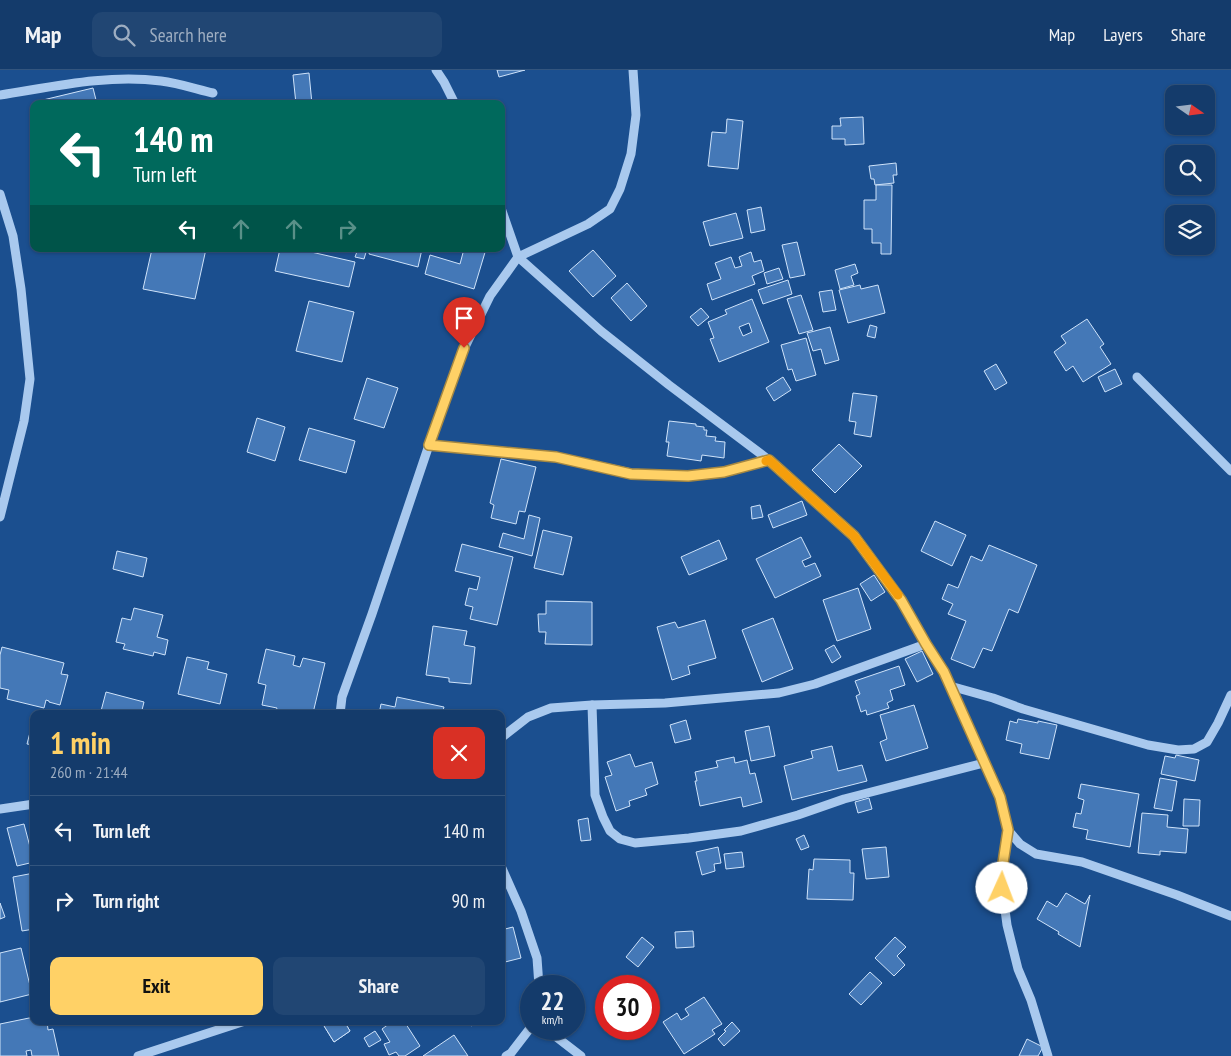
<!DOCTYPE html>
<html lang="en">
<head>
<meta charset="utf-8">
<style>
  body { margin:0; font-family:"PT Sans Narrow",sans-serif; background:#214673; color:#f1f3f6; height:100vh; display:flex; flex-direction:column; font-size:19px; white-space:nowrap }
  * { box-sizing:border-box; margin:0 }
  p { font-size:16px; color:#9dadc1 }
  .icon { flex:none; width:28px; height:28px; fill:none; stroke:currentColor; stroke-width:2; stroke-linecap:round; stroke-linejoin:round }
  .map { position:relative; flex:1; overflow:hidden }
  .sheet { position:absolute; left:30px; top:640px; width:475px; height:315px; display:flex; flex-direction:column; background:#143b6b; border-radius:10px; box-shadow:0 1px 4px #0004,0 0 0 1px #33557e }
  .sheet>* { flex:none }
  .hud { position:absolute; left:30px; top:30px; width:475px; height:152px; border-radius:10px; box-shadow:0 1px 4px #0004,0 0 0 1px #33557e; background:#00695c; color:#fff; overflow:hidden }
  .needle { width:32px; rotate:104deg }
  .buttons { position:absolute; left:1165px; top:15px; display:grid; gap:10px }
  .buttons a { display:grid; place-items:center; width:50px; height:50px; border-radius:10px; background:#143b6b; box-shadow:0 1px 4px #0004,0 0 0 1px #33557e; font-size:25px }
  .speed { position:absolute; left:520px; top:905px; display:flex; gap:10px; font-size:25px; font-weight:700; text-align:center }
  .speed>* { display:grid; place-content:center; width:65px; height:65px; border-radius:50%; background:#143b6b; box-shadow:0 1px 4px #0004,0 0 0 1px #33557e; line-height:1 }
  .speed small { font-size:12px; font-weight:400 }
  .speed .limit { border:8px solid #d22; background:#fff; color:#111 }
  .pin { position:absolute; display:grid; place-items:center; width:42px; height:42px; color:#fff; margin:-51px -21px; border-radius:50% 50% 50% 0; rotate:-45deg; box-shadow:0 0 5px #0007 }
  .pin .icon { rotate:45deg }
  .me { position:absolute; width:55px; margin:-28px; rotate:2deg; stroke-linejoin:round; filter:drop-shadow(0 0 4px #0008) }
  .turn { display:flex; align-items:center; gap:18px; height:105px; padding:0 20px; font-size:22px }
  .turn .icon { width:65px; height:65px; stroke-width:2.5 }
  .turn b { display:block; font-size:35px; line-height:42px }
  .lanes { display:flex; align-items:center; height:48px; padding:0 20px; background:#0003; justify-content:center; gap:25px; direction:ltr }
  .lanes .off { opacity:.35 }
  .round { display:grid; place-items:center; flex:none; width:52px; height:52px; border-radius:10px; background:#214673 }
  .overview { display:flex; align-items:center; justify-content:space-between; height:85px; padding:0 20px }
  h1 { font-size:30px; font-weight:700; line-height:38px; color:#ffd166 }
  .button { display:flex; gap:10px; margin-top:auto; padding:10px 20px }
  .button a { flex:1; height:58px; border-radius:10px; background:#ffd166; color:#111; font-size:20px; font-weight:700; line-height:58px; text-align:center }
  .button a+a { background:#214673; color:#f1f3f6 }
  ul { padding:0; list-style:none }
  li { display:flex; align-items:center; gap:15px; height:70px; padding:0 20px; border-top:1px solid #33557e }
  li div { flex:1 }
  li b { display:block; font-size:19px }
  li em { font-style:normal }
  header { display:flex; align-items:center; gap:30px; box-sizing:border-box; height:70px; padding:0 25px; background:#143b6b; border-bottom:1px solid #33557e }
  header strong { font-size:24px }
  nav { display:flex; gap:28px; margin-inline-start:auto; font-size:18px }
  .search { width:350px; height:45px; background:#214673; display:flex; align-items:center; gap:12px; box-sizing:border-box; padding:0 18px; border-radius:10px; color:#9dadc1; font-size:19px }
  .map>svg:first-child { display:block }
  .building { fill:#4478b7; stroke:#cfe3fa; fill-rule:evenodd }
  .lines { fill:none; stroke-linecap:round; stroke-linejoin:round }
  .minor { stroke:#a9c9ee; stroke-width:9 }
  .route-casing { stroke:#a68842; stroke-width:12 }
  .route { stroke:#ffd166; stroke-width:9 }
  .slow { stroke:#f59e0b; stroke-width:9 }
</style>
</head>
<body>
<header>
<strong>Map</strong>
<div class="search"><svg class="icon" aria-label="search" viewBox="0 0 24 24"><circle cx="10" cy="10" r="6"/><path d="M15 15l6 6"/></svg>Search here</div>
<nav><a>Map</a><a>Layers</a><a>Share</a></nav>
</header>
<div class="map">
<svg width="1231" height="986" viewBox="0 0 1231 986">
  <rect width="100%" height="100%" fill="#1b4f8f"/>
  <!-- building -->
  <g class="building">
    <polygon points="497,0 525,0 499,7"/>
    <polygon points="309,3 312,34 296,34 293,5"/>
    <polygon points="93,18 97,34 44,34 43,30"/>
    <polygon points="863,47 864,74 845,75 845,69 832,69 832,56 841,56 840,48"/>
    <polygon points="727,49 743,51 738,99 708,96 712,62 726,63"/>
    <polygon points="896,93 897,105 893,105 894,113 875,115 874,109 871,109 869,96"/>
    <polygon points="876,115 892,115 891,184 881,184 881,173 872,173 872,159 864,159 864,130 876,130"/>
    <polygon points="761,137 765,160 751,163 747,140"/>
    <polygon points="736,143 743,168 710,176 703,152"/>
    <polygon points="797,172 805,205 790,208 782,175"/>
    <polygon points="152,179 206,179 195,229 143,219"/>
    <polygon points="249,179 264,179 262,182"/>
    <polygon points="280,179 298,179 355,192 349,217 275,201"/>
    <polygon points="358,179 367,179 364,189 355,187"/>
    <polygon points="370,179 422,179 418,197 369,184"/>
    <polygon points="464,179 486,179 474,219 425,204 430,185 460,194"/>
    <polygon points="593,180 616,206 593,227 569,201"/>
    <polygon points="751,182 754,192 761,190 764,201 752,206 755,214 712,230 707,214 721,209 715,193 731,187 735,198 742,196 739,187"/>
    <polygon points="855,194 858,203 851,206 854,215 840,219 835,200"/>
    <polygon points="779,198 783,209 767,214 764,203"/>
    <polygon points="788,210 792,224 763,234 758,220"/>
    <polygon points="627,213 647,236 631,251 611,228"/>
    <polygon points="860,215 861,219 878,215 885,243 848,253 839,220"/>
    <polygon points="832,220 836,240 823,242 819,222"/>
    <polygon points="801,225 813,260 799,264 787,229"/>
    <path d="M752,229L769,272L719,292L710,269L714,268L708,252L727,244L725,240ZM749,253L752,262L743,266L739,257Z"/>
    <polygon points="309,231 354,242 342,292 296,281"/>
    <polygon points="701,238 709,247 698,256 690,247"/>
    <polygon points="1087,249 1104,274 1100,277 1111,294 1083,312 1073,296 1066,301 1054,282 1066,273 1061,266"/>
    <polygon points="870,255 877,257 875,268 867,266"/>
    <polygon points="830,257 839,290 825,294 821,279 813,281 807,263"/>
    <polygon points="806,268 816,305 796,311 792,299 788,300 781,275"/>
    <polygon points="996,294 1007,313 995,320 984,301"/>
    <polygon points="1115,299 1122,314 1105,322 1098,307"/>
    <polygon points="783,307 791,320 774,331 766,318"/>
    <polygon points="367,308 398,318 384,358 354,349"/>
    <polygon points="853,323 877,326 871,367 854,364 856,352 849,351"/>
    <polygon points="257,348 285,357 275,391 247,382"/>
    <polygon points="669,351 696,354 696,356 704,357 704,360 707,360 706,366 716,367 715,371 725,372 724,388 702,385 701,391 667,386 669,372 666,372"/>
    <polygon points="309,358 355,371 346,403 299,390"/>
    <polygon points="839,374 862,396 835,423 812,400"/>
    <polygon points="501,389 536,397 525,442 519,441 516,454 491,448 494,435 490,433"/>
    <polygon points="802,431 807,445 773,458 768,445"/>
    <polygon points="760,435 763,447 752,449 751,437"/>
    <polygon points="529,445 540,448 532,486 499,477 503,463 524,469"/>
    <polygon points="935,451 966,465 952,496 921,481"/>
    <polygon points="543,460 572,467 563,505 534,498"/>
    <polygon points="801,467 811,487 802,491 805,497 815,493 821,506 775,528 756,489"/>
    <polygon points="719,470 727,489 689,505 681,487"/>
    <polygon points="462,474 513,487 497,555 470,549 473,537 465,535 469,518 477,520 480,507 455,501"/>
    <polygon points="989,475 1037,495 1018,543 1009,539 992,581 983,578 974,598 951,589 966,551 948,544 953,534 942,529 948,514 958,518 971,486 982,491"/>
    <polygon points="117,481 147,488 143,507 113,499"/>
    <polygon points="874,505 885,522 871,531 860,514"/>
    <polygon points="858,518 871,559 837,571 823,530"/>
    <polygon points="546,531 592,532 592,575 545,574 546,562 539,562 538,544 546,544"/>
    <polygon points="134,538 163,545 157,567 168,570 165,585 154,582 153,586 123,579 125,574 116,572 122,548 131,550"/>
    <polygon points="773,548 793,599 762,612 742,560"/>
    <polygon points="705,550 716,588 688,596 690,604 672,610 657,557 675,552 678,558"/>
    <polygon points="433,556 467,561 464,575 475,577 471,614 449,612 449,608 426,605"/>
    <polygon points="834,575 841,587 832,593 825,580"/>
    <polygon points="2,577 64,593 61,604 68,605 60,635 49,632 49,631 46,630 44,638 7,629 9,620 0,618 0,585"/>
    <polygon points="266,579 295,586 293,595 300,597 303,588 325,593 313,643 308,642 307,644 275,644 277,638 262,635 266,615 258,613"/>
    <polygon points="922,581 933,604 917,612 905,589"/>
    <polygon points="187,587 209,592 207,599 227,604 220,634 178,624"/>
    <polygon points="899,596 905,615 890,620 893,630 887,633 889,638 867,645 866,640 861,642 856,626 860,624 855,611"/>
    <polygon points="106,622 144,632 141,644 107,644 107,643 101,641"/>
    <polygon points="397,627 444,637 442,644 379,644 381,634 395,637"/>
    <polygon points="914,635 928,678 886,691 880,672 887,669 880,645"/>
    <polygon points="34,647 34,675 27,674"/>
    <polygon points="1018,649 1038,653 1038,651 1057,655 1049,689 1020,683 1022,674 1006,670 1010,651 1017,653"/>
    <polygon points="686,650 691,669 675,673 670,655"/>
    <polygon points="769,656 775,686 751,691 745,661"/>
    <polygon points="832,676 838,701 862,695 867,711 792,730 784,696 813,688 811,681"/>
    <polygon points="630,684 635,697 652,692 658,714 645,719 647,725 629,731 630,736 616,741 605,707 612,705 607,692"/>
    <polygon points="1176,685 1199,690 1195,711 1161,704 1165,686 1175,688"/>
    <polygon points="734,687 735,693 747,690 750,704 755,703 762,732 743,737 741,727 700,736 695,711 697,711 695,702 718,697 716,691"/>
    <polygon points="1160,708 1177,711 1172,741 1154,738"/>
    <polygon points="1081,714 1139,724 1130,777 1086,769 1088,760 1073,757 1076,743 1081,744 1084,730 1078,728"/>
    <polygon points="869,728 872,739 858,743 855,732"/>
    <polygon points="1184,729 1200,730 1199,756 1183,756"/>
    <polygon points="1142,743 1168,745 1167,757 1188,759 1186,783 1160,781 1160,785 1138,783"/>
    <polygon points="588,748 591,770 581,771 578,750"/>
    <polygon points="24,754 34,792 17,796 7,758"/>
    <polygon points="804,765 809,777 801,780 796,769"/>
    <polygon points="718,777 721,793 714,794 715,801 702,805 696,782"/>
    <polygon points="886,777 889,807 866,809 862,779"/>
    <polygon points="742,782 744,797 726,799 724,784"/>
    <polygon points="814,789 850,790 850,803 854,803 853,830 807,829 809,799 813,800"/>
    <polygon points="34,803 34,859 22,861 13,807"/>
    <polygon points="1066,823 1085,834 1090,825 1080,877 1058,864 1059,862 1037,849 1047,831 1057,837"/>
    <polygon points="0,833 5,847 0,849"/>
    <polygon points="513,857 521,888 501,893 501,860"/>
    <polygon points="693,861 694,877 676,878 675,862"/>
    <polygon points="642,867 654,877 638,897 626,887"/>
    <polygon points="895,867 906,877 897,886 905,895 894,906 875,888"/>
    <polygon points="21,878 32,924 0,932 0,883"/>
    <polygon points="870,902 882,913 861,935 849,924"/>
    <polygon points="704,927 722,954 712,960 715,964 684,984 663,952 677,943 681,950 689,945 685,939"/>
    <polygon points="34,947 34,951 47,951 48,960 53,959 59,986 32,986 31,980 26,981 27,986 0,986 0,954"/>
    <polygon points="321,951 344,951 350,961 334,972"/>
    <polygon points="321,951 344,951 350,961 334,972"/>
    <polygon points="393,951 404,951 420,976 405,986 399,986 396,982 389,985 384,974 390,972 382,959"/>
    <polygon points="469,951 479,951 471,956"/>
    <polygon points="732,952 740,961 724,976 718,969 726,961 724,960"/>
    <polygon points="375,961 381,970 369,977 364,968"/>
    <polygon points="454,965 468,986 423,986"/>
    <polygon points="1027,969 1043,977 1038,986 1019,986"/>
  </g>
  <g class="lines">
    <!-- minor -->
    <g class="minor">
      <polyline points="436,0 444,12 455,34"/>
      <path d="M0,25C52,17 107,4 161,11C178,13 196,19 213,23"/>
      <polyline points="0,124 13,166 21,219 30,309 24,351 0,447"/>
      <polyline points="501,138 518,187 601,261 669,315 769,390 854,466 901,530 926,574 944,602 1000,727 1008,760 1020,774 1036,784 1082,792 1177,825 1231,846"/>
      <polyline points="1137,307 1231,401"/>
      <polyline points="429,375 556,387 631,403 688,406 724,402 769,390"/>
      <polyline points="950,616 993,628 1023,639 1148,675 1178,680 1194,679 1207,672 1218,653 1231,625"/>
      <polyline points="592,635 595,725 603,747 610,761 620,769 635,773 689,768 741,761 798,745 844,729 984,693"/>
      <polyline points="340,644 342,627 372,544 429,375 464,279 490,226 518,187 588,154 610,139 620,119 631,84 636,45 633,0"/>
      <polyline points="501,668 528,647 551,638 592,635 665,633 779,623 815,614 926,574"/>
      <polyline points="0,739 34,734"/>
      <polyline points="1008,760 1003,793 1002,817 1007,855 1018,899 1031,930 1048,986"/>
      <polyline points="501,796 521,841 537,888 539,916"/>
      <polyline points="546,959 581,986"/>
      <polyline points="138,986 245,951"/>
      <polyline points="506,986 511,983 531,957"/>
    </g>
  </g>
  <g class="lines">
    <defs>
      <polyline id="route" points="464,278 429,375 556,387 631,404 688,406 724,402 769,390 854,466 901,530 926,574 944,602 1000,727 1008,760 1003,793 1002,818"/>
    </defs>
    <!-- route casing -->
    <use href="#route" class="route-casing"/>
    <!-- route -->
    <use href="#route" class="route"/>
    <!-- slow -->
    <polyline class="slow" points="766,391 769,390 854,466 898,525"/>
  </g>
</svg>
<div class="buttons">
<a><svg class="needle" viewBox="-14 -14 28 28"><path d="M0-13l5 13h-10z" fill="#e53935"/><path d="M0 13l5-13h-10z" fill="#9dadc1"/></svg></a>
<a><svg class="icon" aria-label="search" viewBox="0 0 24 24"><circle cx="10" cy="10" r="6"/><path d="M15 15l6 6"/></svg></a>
<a><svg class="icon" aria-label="layers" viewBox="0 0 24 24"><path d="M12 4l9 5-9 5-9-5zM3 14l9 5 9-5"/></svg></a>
</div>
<div class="speed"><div>22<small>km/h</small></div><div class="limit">30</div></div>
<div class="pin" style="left:464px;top:278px;background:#d93025"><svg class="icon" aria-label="arrive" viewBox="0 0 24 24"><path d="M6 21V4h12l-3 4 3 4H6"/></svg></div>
<svg class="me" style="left:1002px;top:818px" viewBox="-20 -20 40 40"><circle r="19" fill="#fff"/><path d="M0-13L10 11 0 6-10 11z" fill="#ffd166"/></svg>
<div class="hud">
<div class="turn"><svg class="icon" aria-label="left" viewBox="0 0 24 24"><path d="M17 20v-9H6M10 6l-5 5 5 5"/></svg><div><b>140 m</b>Turn left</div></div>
<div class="lanes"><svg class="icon" aria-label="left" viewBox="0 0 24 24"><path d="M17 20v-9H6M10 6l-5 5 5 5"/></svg><svg class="icon off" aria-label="ahead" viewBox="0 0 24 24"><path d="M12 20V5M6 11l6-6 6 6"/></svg><svg class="icon off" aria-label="ahead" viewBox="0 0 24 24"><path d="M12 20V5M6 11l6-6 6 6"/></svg><svg class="icon off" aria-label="right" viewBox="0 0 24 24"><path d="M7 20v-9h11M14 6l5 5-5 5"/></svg></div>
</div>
<section class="sheet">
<div class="overview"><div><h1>1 min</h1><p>260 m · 21:44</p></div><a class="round" style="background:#d93025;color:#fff"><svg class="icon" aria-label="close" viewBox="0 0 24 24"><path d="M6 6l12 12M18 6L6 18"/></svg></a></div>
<ul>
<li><svg class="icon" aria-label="left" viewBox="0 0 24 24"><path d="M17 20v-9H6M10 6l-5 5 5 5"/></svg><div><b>Turn left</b></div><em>140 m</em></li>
<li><svg class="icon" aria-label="right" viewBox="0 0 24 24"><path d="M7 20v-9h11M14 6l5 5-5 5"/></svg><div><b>Turn right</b></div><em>90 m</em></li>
</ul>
<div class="button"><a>Exit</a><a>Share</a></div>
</section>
</div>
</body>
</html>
